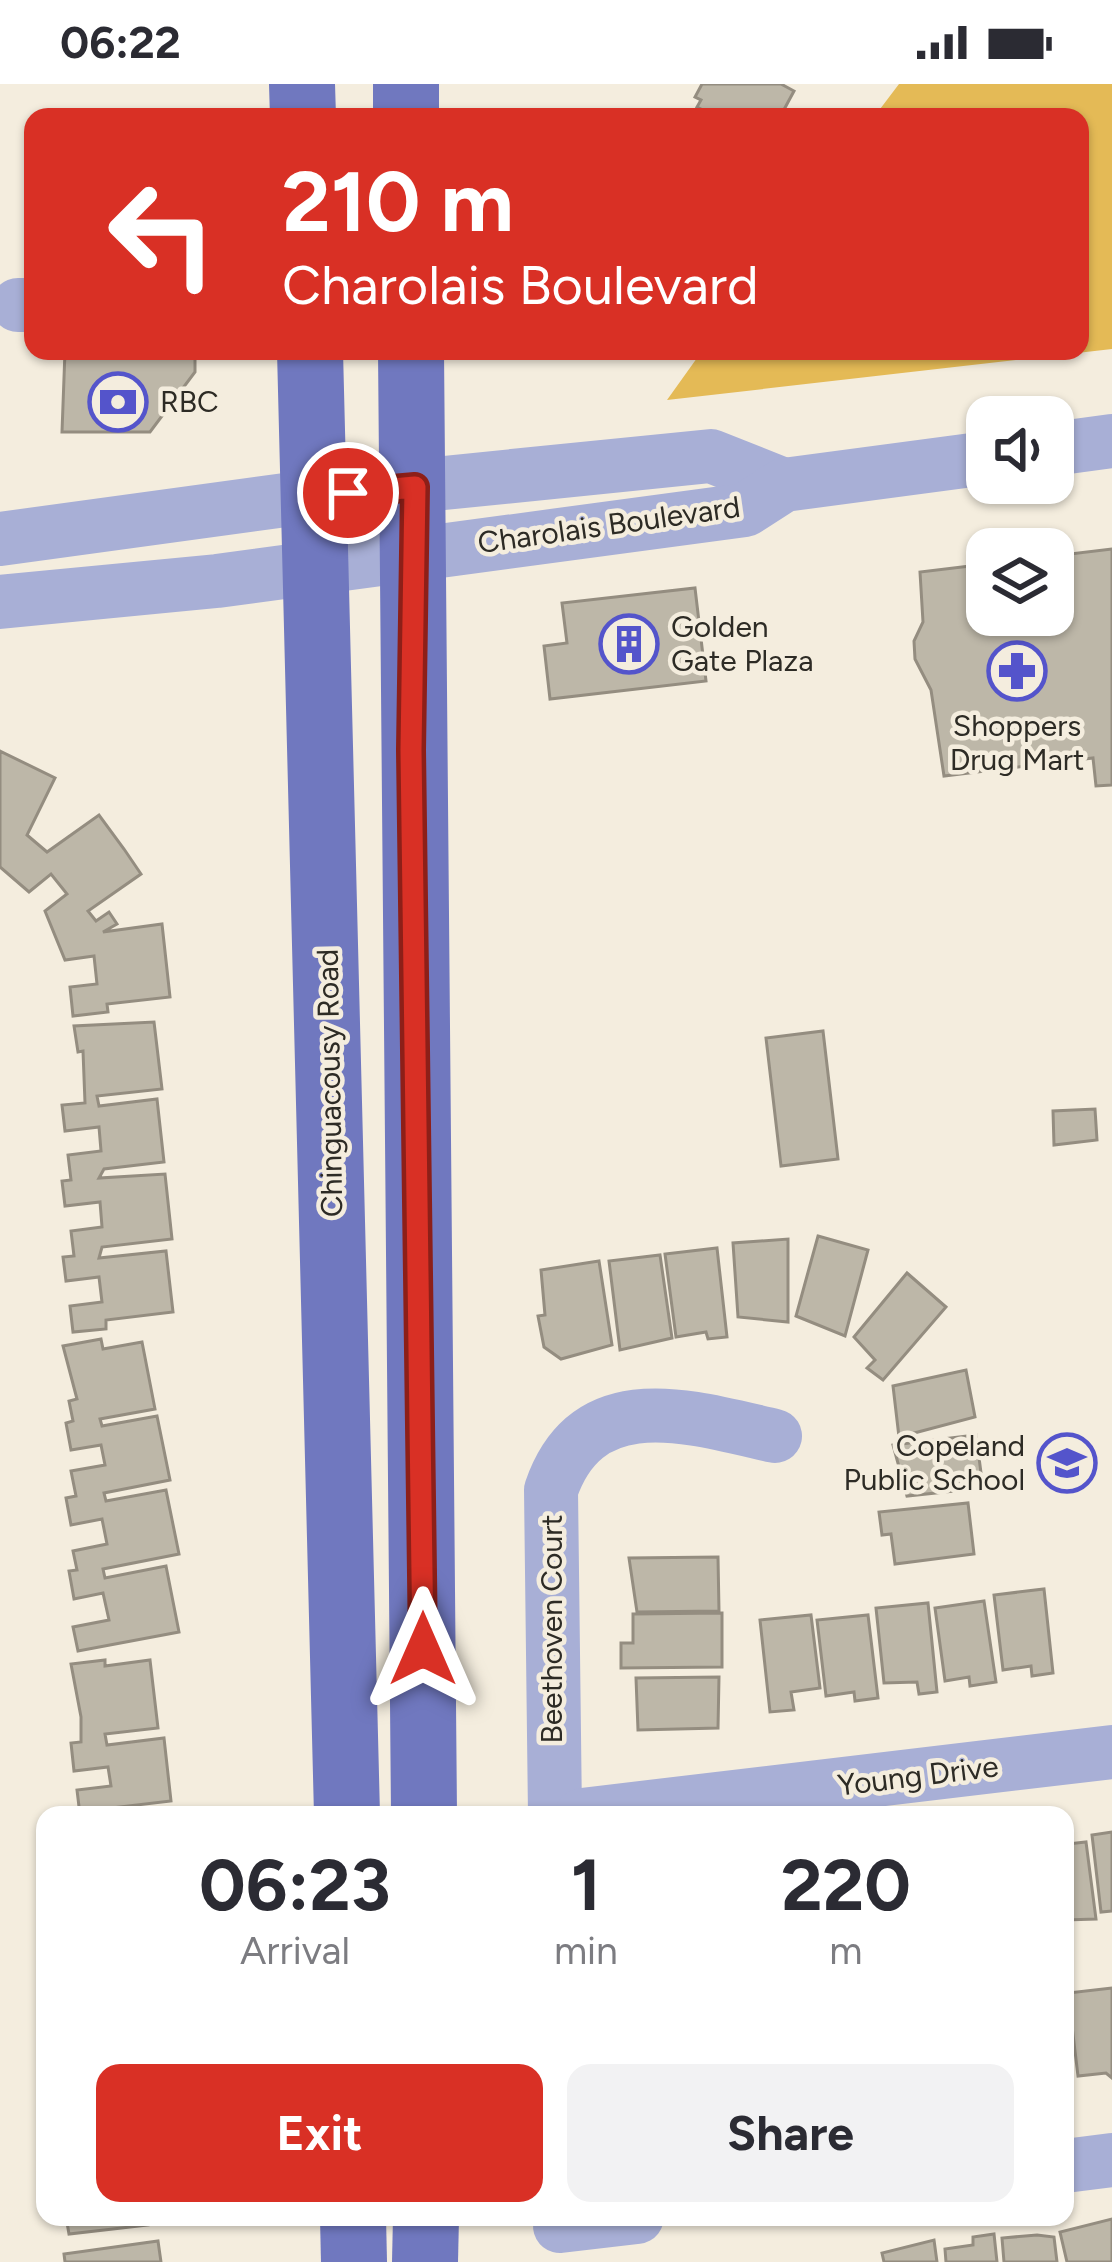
<!DOCTYPE html>
<html lang="en">
<head>
<meta charset="utf-8">
<style>
  body { margin:0; font-family:Figtree,sans-serif; background:#f2f2f3; color:#2b2b33; height:100vh; display:flex; flex-direction:column; font-size:45px; white-space:nowrap }
  * { box-sizing:border-box; margin:0 }
  p { font-size:39px; color:#7c7c81 }
  .icon { flex:none; width:66px; height:66px; fill:none; stroke:currentColor; stroke-width:2; stroke-linecap:round; stroke-linejoin:round }
  .map { position:relative; flex:1; overflow:hidden }
  .side { position:absolute; left:36px; top:1722px; width:1038px; height:420px; display:flex; flex-direction:column; background:#fff; border-radius:24px; box-shadow:0 3px 9px #0004 }
  .side>* { flex:none }
  .hud { position:absolute; left:24px; top:24px; width:1065px; height:252px; border-radius:24px; box-shadow:0 3px 9px #0004; background:#d93025; color:#fff; overflow:hidden }
  .buttons { position:absolute; left:966px; top:312px; display:grid; gap:24px }
  .buttons a { display:grid; place-items:center; width:108px; height:108px; border-radius:24px; background:#fff; box-shadow:0 3px 9px #0004; font-size:60px }
  .pin { position:absolute; display:grid; place-items:center; width:102px; height:102px; color:#fff; margin:-51px; border:6px solid #fff; border-radius:50%; box-shadow:0 3px 12px #0007 }
  .me { position:absolute; width:132px; margin:-66px; rotate:0deg; stroke-linejoin:round; filter:drop-shadow(0 0 9px #0008) }
  .turn { display:flex; align-items:center; gap:42px; height:252px; padding:0 60px; font-size:54px }
  .turn .icon { width:156px; height:156px; stroke-width:2.5 }
  .turn b { display:block; font-size:84px; line-height:102px }
  .eta { display:flex; justify-content:space-evenly; align-items:center; height:204px; text-align:center }
  .eta b { font-size:72px; font-weight:700; line-height:84px }
  .cta { display:flex; gap:24px; margin-top:auto; padding:24px 60px }
  .cta a { flex:1; height:138px; border-radius:24px; background:#d93025; color:#fff; font-size:48px; font-weight:700; line-height:138px; text-align:center }
  .cta a+a { background:#f2f2f3; color:#2b2b33 }
  .status { display:flex; justify-content:space-between; align-items:center; height:84px; padding:0 60px; background:#fff; direction:ltr }
  .status svg { height:33px; fill:currentColor }
  .map>svg:first-child { display:block }
  .forest { fill:#e4ba56 }
  .building { fill:#bdb7a8; stroke:#948d80; stroke-width:3 }
  .lines { fill:none; stroke-linecap:round; stroke-linejoin:round }
  .minor { stroke:#a8afd6; stroke-width:54 }
  .major { stroke:#7078bf; stroke-width:66 }
  .route-casing { stroke:#8d1f18; stroke-width:30 }
  .route { stroke:#d93025; stroke-width:21 }
  .labels { text-anchor:middle; stroke-width:9; stroke-linejoin:round; paint-order:stroke }
  .poi-label { font-size:30px; fill:#2d2b25; stroke:#f4edde; text-anchor:start }
  .street-label { font-size:30px; fill:#2d2b25; stroke:#f4edde }
</style>
</head>
<body>
<div class="status"><b>06:22</b><svg viewBox="0 0 49 12"><path d="M0 12V9h3v3zM5 12V6h3v6zM10 12V3h3v9zM15 12V0h3v12zM26 1h20v11H26zM47 4h2v5h-2z"/></svg></div>
<div class="map">
<svg width="1112" height="2178" viewBox="0 0 1112 2178">
  <rect width="100%" height="100%" fill="#f4edde"/>
  <!-- forest -->
  <polygon class="forest" points="899,0 1112,0 1112,265 667,316 702,267 1080,267 1080,33 874,33"/>
  <!-- building -->
  <g class="building">
    <polygon points="702,0 781,0 794,7 780,33 717,33 697,23 701,16 695,13"/>
    <polygon points="65,267 195,267 195,288 150,348 62,348"/>
    <polygon points="1112,465 1112,701 1096,702 1093,674 944,692 931,606 915,575 914,557 923,538 920,488 987,480 987,531 1053,531 1053,472"/>
    <polygon points="695,504 706,597 550,615 544,562 567,559 562,519"/>
    <polygon points="0,667 55,694 27,751 47,768 99,731 124,765 141,790 88,827 96,837 109,828 117,840 103,848 162,840 170,913 107,920 108,928 73,932 70,903 97,900 94,872 65,876 45,827 67,810 51,790 29,808 0,783"/>
    <polygon points="154,938 162,1005 97,1012 99,1022 157,1015 164,1078 104,1085 99,1094 165,1090 172,1155 102,1163 99,1174 166,1167 173,1228 106,1236 106,1245 73,1248 70,1222 102,1218 99,1193 66,1197 63,1173 74,1172 71,1147 102,1143 100,1118 65,1122 62,1097 71,1096 68,1071 101,1067 99,1043 65,1047 62,1021 85,1019 83,967 78,968 74,942"/>
    <polygon points="823,947 838,1075 781,1082 766,954"/>
    <polygon points="1095,1025 1097,1056 1054,1061 1053,1027"/>
    <polygon points="818,1152 868,1166 845,1252 796,1232"/>
    <polygon points="788,1155 788,1238 738,1233 733,1159"/>
    <polygon points="717,1164 727,1253 708,1255 706,1248 676,1253 665,1170"/>
    <polygon points="660,1171 672,1254 620,1266 609,1177"/>
    <polygon points="599,1177 612,1261 561,1275 544,1263 538,1232 545,1231 541,1186"/>
    <polygon points="907,1189 946,1223 883,1296 867,1284 875,1276 854,1253"/>
    <polygon points="101,1255 103,1265 142,1258 155,1325 100,1335 102,1342 157,1332 170,1396 104,1409 106,1417 166,1406 179,1470 103,1485 105,1494 166,1482 179,1548 78,1567 73,1543 109,1536 103,1509 74,1515 69,1487 77,1486 73,1467 107,1460 102,1435 71,1441 66,1414 76,1412 71,1387 105,1381 101,1361 71,1366 66,1339 73,1337 69,1317 77,1315 63,1262"/>
    <polygon points="966,1286 975,1333 899,1353 893,1302"/>
    <polygon points="976,1351 983,1404 907,1412 893,1361"/>
    <polygon points="968,1419 974,1470 895,1480 891,1450 882,1451 879,1428"/>
    <polygon points="718,1473 719,1527 637,1528 629,1474"/>
    <polygon points="1044,1505 1053,1589 1032,1592 1031,1582 1003,1586 994,1511"/>
    <polygon points="984,1517 996,1598 970,1602 969,1593 945,1597 935,1524"/>
    <polygon points="928,1519 937,1608 919,1610 917,1598 884,1599 876,1524"/>
    <polygon points="722,1529 722,1583 621,1584 621,1559 633,1559 633,1530"/>
    <polygon points="811,1531 820,1604 791,1608 794,1626 770,1628 760,1536"/>
    <polygon points="868,1531 878,1614 855,1617 854,1608 826,1612 817,1536"/>
    <polygon points="105,1576 105,1582 150,1576 158,1644 105,1650 107,1661 164,1654 171,1717 111,1724 112,1731 80,1731 77,1706 111,1702 108,1683 74,1687 71,1659 81,1658 81,1633 71,1580"/>
    <polygon points="719,1593 718,1644 638,1646 636,1594"/>
    <polygon points="1112,1748 1112,1827 1101,1828 1092,1751"/>
    <polygon points="1065,1755 1068,1760 1086,1758 1096,1835 1065,1836"/>
    <polygon points="1112,1904 1112,1994 1106,1989 1078,1992 1068,1909"/>
    <polygon points="66,2133 147,2133 148,2141 69,2150"/>
    <polygon points="1112,2135 1112,2178 1067,2178 1060,2148"/>
    <polygon points="994,2150 997,2178 946,2178 945,2165 973,2161 973,2153"/>
    <polygon points="1037,2151 1054,2153 1057,2178 1004,2178 1002,2154"/>
    <polygon points="934,2156 937,2178 884,2178 882,2169"/>
    <polygon points="158,2157 161,2178 65,2178 64,2170"/>
  </g>
  <g class="lines">
    <!-- minor -->
    <g class="minor">
      <polyline points="18,221 33,221"/>
      <polyline points="1053,365 1112,357"/>
      <polyline points="0,455 315,412 711,372 784,401"/>
      <polyline points="0,518 217,497 745,426 784,401 987,374"/>
      <path d="M555,1731L551,1406C588,1299 691,1333 775,1352"/>
      <polyline points="582,1731 1112,1668"/>
      <polyline points="1065,2082 1112,2076"/>
      <polyline points="560,2142 637,2133"/>
    </g>
    <!-- major -->
    <g class="major">
      <polyline points="302,0 303,33"/>
      <polyline points="406,33 406,0"/>
      <polyline points="310,267 347,1731"/>
      <polyline points="411,267 424,1731"/>
      <polyline points="353,2133 354,2178"/>
      <polyline points="425,2178 426,2133"/>
    </g>
  </g>
  <g class="lines">
    <defs>
      <polyline id="route" points="348,409 415,403 411,666 423,1565"/>
    </defs>
    <!-- route casing -->
    <use href="#route" class="route-casing"/>
    <!-- route -->
    <use href="#route" class="route"/>
  </g>
  <!-- icons -->
  <defs>
    <symbol id="bank-ring" viewBox="-11 -11 22 22"><circle r="9.5" fill="#f4edde" stroke="#5454cb" stroke-width="1.5"/><path d="M-6-4H6V4H-6ZM0-2.3a2.3 2.3 0 1 0 0 4.6a2.3 2.3 0 1 0 0-4.6Z" fill="#5454cb"/></symbol>
    <symbol id="building-ring" viewBox="-11 -11 22 22"><circle r="9.5" fill="#f4edde" stroke="#5454cb" stroke-width="1.5"/><path d="M-4-6H4V6H1V3H-1V6H-4ZM-2.5-4.3h1.7v1.8h-1.7ZM.8-4.3h1.7v1.8H.8ZM-2.5-1h1.7V.8h-1.7ZM.8-1h1.7V.8H.8Z" fill="#5454cb"/></symbol>
    <symbol id="pharmacy-ring" viewBox="-11 -11 22 22"><circle r="9.5" fill="#f4edde" stroke="#5454cb" stroke-width="1.5"/><path d="M-2-6h4v4h4v4h-4v4h-4v-4h-4v-4h4Z" fill="#5454cb"/></symbol>
    <symbol id="school-ring" viewBox="-11 -11 22 22"><circle r="9.5" fill="#f4edde" stroke="#5454cb" stroke-width="1.5"/><path d="M0-5L7-2L0 1L-7-2ZM-4 1L0 2.5L4 1V4Q0 6-4 4Z" fill="#5454cb"/></symbol>
  </defs>
  <g fill-rule="evenodd">
    <use href="#bank-ring" x="85" y="285" width="66" height="66"/>
    <use href="#building-ring" x="596" y="527" width="66" height="66"/>
    <use href="#pharmacy-ring" x="984" y="554" width="66" height="66"/>
    <use href="#school-ring" x="1034" y="1346" width="66" height="66"/>
  </g>
  <g class="labels">
    <!-- poi labels -->
    <g class="poi-label">
      <text x="160" y="328">RBC</text>
      <text x="671" y="553">Golden<tspan x="671" dy="34">Gate Plaza</tspan></text>
      <text x="1017" y="652" text-anchor="middle">Shoppers<tspan x="1017" dy="34">Drug Mart</tspan></text>
      <text x="1025" y="1372" text-anchor="end">Copeland<tspan x="1025" dy="34">Public School</tspan></text>
    </g>
    <!-- street labels -->
    <g class="street-label">
      <text transform="translate(609 441) rotate(-8)" y="10">Charolais Boulevard</text>
      <text transform="translate(330 999) rotate(-91)" y="10">Chinguacousy Road</text>
      <text transform="translate(552 1545) rotate(-90)" y="10">Beethoven Court</text>
      <text transform="translate(918 1692) rotate(-7)" y="10">Young Drive</text>
    </g>
  </g>
</svg>
<div class="buttons">
<a><svg class="icon" aria-label="sound" viewBox="0 0 24 24"><path d="M4 9h4l5-4v14l-5-4H4zM17 9q2 3 0 6"/></svg></a>
<a><svg class="icon" aria-label="layers" viewBox="0 0 24 24"><path d="M12 4l9 5-9 5-9-5zM3 14l9 5 9-5"/></svg></a>
</div>
<div class="pin" style="left:348px;top:409px;background:#d93025"><svg class="icon" aria-label="arrive" viewBox="0 0 24 24"><path d="M6 21V4h12l-3 4 3 4H6"/></svg></div>
<svg class="me" style="left:423px;top:1565px" viewBox="-20 -20 40 40"><path d="M0-17L14 15 0 8-14 15z" fill="#d93025" stroke="#fff" stroke-width="4"/></svg>
<div class="hud">
<div class="turn"><svg class="icon" aria-label="left" viewBox="0 0 24 24"><path d="M17 20v-9H6M10 6l-5 5 5 5"/></svg><div><b>210 m</b>Charolais Boulevard</div></div>
</div>
<section class="side">
<div class="eta">
<div><b>06:23</b><p>Arrival</p></div>
<div><b>1</b><p>min</p></div>
<div><b>220</b><p>m</p></div>
</div>
<div class="cta"><a>Exit</a><a>Share</a></div>
</section>
</div>
</body>
</html>
